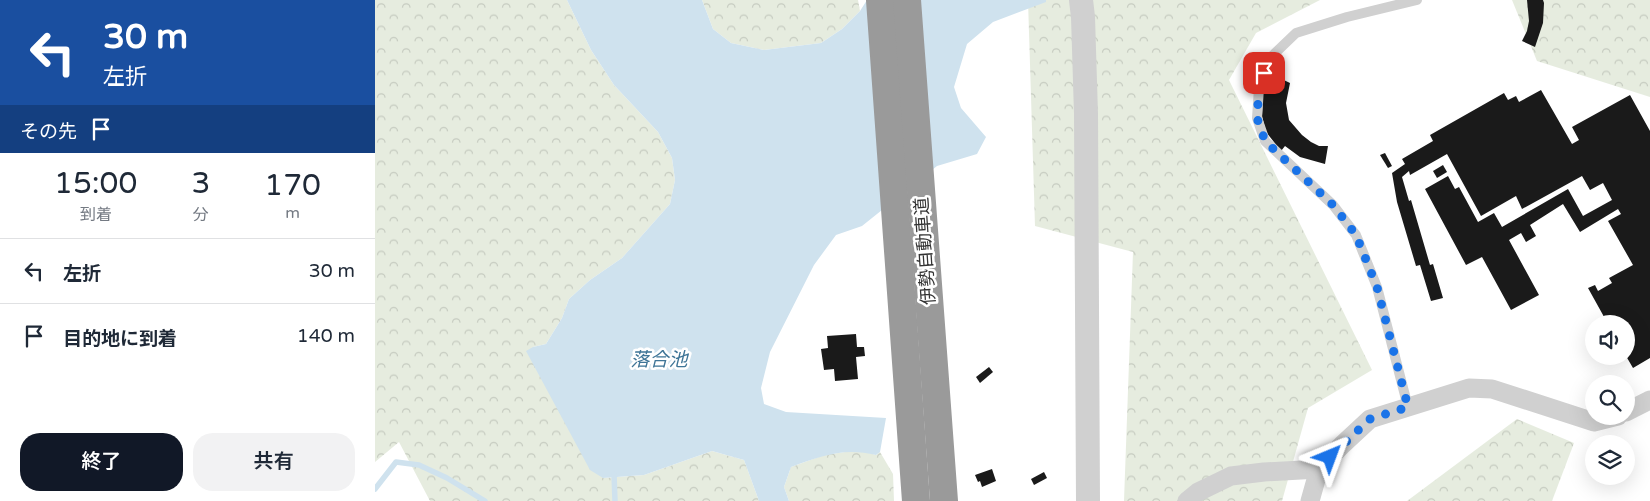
<!DOCTYPE html>
<html lang="ja">
<head>
<meta charset="utf-8">
<style>
  body { margin:0; font-family:"Varela Round","Noto Sans JP",sans-serif; background:#f2f2f3; color:#1f2937; height:100vh; display:flex; flex-direction:column; font-size:19px; white-space:nowrap }
  * { box-sizing:border-box; margin:0 }
  p { font-size:16px; color:#747a83 }
  .icon { flex:none; width:28px; height:28px; fill:none; stroke:currentColor; stroke-width:2; stroke-linecap:round; stroke-linejoin:round }
  .map { position:relative; flex:1; overflow:hidden }
  .drawer { display:flex; flex-direction:column; background:#fff; width:375px }
  .drawer>* { flex:none }
  .guide { background:#1a4fa0; color:#fff; overflow:hidden }
  .fabs { position:absolute; left:1210px; top:315px; display:grid; gap:10px }
  .fabs a { display:grid; place-items:center; width:50px; height:50px; border-radius:50%; background:#fff; box-shadow:0 5px 20px #0002; font-size:25px }
  .pin { position:absolute; display:grid; place-items:center; width:42px; height:42px; color:#fff; margin:-21px; border-radius:10px; box-shadow:0 2px 8px #0006 }
  .me { position:absolute; width:55px; margin:-28px; rotate:44deg; stroke-linejoin:round; filter:drop-shadow(0 0 4px #0008) }
  .turn { display:flex; align-items:center; gap:18px; height:105px; padding:0 20px; font-size:22px }
  .turn .icon { width:65px; height:65px; stroke-width:2.5 }
  .turn b { display:block; font-size:35px; line-height:42px }
  .then { display:flex; align-items:center; height:48px; padding:0 20px; background:#0003; gap:10px; font-size:19px }
  .eta { display:flex; justify-content:space-evenly; align-items:center; height:85px; text-align:center }
  .eta b { font-size:30px; font-weight:600; line-height:35px }
  .primary-button { display:flex; gap:10px; margin-top:auto; padding:10px 20px }
  .primary-button a { flex:1; height:58px; border-radius:20px; background:#111827; color:#fff; font-size:20px; font-weight:600; line-height:58px; text-align:center }
  .primary-button a+a { background:#f2f2f3; color:#1f2937 }
  ul { padding:0; list-style:none }
  li { display:flex; align-items:center; gap:15px; height:65px; padding:0 20px; border-top:1px solid #e0e1e3 }
  li div { flex:1 }
  li b { display:block; font-size:19px }
  li em { font-style:normal }
  main { display:flex; flex:1; min-height:0 }
  .map>svg:first-child { display:block }
  .forest { fill:url(#forest-crowns) }
  .water { fill:#cfe2ee }
  .lines { fill:none; stroke-linecap:round; stroke-linejoin:round }
  .stream { stroke:#cfe2ee; stroke-width:5.5 }
  .building { fill:#1a1a1a }
  .service { stroke:#d0d0d0; stroke-width:10 }
  .minor { stroke:#d0d0d0; stroke-width:19 }
  .tertiary { stroke:#d0d0d0; stroke-width:24 }
  .motorway { stroke:#9a9a9a; stroke-width:28 }
  .route { stroke:#1a73e8; stroke-width:9; stroke-dasharray:0 16.2 }
  .labels { text-anchor:middle; stroke-width:5; stroke-linejoin:round; paint-order:stroke }
  .street-label { font-size:18px; fill:#333; stroke:#fff }
  .water-label { font-size:19px; font-style:italic; fill:#3f7597; stroke:#fff }
</style>
</head>
<body>
<main>
<section class="drawer">
<div class="guide">
<div class="turn"><svg class="icon" aria-label="left" viewBox="0 0 24 24"><path d="M17 20v-9H6M10 6l-5 5 5 5"/></svg><div><b>30 m</b>左折</div></div>
<div class="then">その先<svg class="icon" aria-label="arrive" viewBox="0 0 24 24"><path d="M6 21V4h12l-3 4 3 4H6"/></svg></div>
</div>
<div class="eta">
<div><b>15:00</b><p>到着</p></div>
<div><b>3</b><p>分</p></div>
<div><b>170</b><p>m</p></div>
</div>
<ul>
<li><svg class="icon" aria-label="left" viewBox="0 0 24 24"><path d="M17 20v-9H6M10 6l-5 5 5 5"/></svg><div><b>左折</b></div><em>30 m</em></li>
<li><svg class="icon" aria-label="arrive" viewBox="0 0 24 24"><path d="M6 21V4h12l-3 4 3 4H6"/></svg><div><b>目的地に到着</b></div><em>140 m</em></li>
</ul>
<div class="primary-button"><a>終了</a><a>共有</a></div>
</section>
<div class="map">
<svg width="1275" height="501" viewBox="0 0 1275 501">
  <defs>
    <pattern id="forest-crowns" width="20" height="18" patternUnits="userSpaceOnUse" patternTransform="scale(1.25)"><rect width="20" height="18" fill="#e6ecdf"/><path d="M2 6a3 3 0 1 1 6 0M12 15a3 3 0 1 1 6 0" fill="none" stroke="#c6cbc0"/></pattern>
  </defs>
  <rect width="100%" height="100%" fill="#fff"/>
  <!-- forest -->
  <g class="forest">
    <polygon points="0,0 192,0 216,50 239,85 283,132 297,158 300,180 295,204 247,258 215,280 194,299 187,318 171,344 158,347 228,478 269,475 337,451 369,460 384,501 55,501 24,442 0,462"/>
    <polygon points="327,0 483,0 485,11 467,29 446,43 389,50 356,43 338,29"/>
    <polygon points="653,0 945,0 881,33 854,80 997,370 933,408 907,501 749,501 758,252 660,226"/>
    <polygon points="1137,0 1275,0 1275,97 1162,61"/>
    <polygon points="1142,419 1199,443 1177,501 1032,501"/>
    <polygon points="484,450 501,455 505,452 518,474 519,501 414,501 409,487 416,467 449,455"/>
  </g>
  <!-- water -->
  <path class="water" d="M192,0H327L338,29L356,43L389,50L446,43L467,29L485,11L492,0H671V2L618,22L592,44L579,87L586,108L611,137L602,154L562,166L487,226L461,235L439,265L395,352L386,388L389,404L411,412L511,418L505,452L501,455C469,447 446,456 416,467L409,487L414,501H384L369,460L337,451L269,475L228,478L215,470L151,351L158,347L171,344L187,318L194,299L215,280L247,258L295,204L300,180L297,158L283,132L239,85L216,50Z"/>
  <g class="lines">
    <!-- stream -->
    <g class="stream">
      <polyline points="239,474 240,501"/>
      <polyline points="0,489 21,462 44,465 72,478 110,501"/>
    </g>
  </g>
  <!-- building -->
  <g class="building">
    <polygon points="1152,0 1168,0 1169,3 1168,23 1160,47 1147,41 1152,31 1154,21"/>
    <polygon points="894,73 915,83 911,103 914,120 927,135 936,142 944,146 953,146 950,164 925,157 910,146 906,151 891,132 887,116 888,94"/>
    <polygon points="1166,90 1197,144 1204,140 1197,127 1255,95 1275,131 1275,358 1258,368 1251,356 1251,324 1233,324 1213,288 1220,285 1223,291 1237,283 1234,278 1258,265 1233,221 1246,214 1243,209 1205,232 1188,204 1155,225 1161,236 1151,242 1146,233 1134,240 1164,295 1136,310 1107,257 1091,265 1050,189 1073,176 1080,189 1084,187 1103,222 1119,213 1127,227 1193,189 1208,216 1237,200 1228,183 1215,190 1207,176 1147,209 1141,196 1106,216 1072,154 1035,175 1034,171 1027,177 1034,201 1036,200 1055,265 1058,264 1068,298 1056,301 1045,265 1041,266 1022,202 1017,173 1030,164 1027,159 1058,141 1055,135 1129,93 1133,100 1141,96 1144,102"/>
    <polygon points="1010,153 1017,166 1013,168 1005,155"/>
    <polygon points="1068,165 1072,172 1062,178 1058,171"/>
    <polygon points="481,334 482,347 489,347 490,356 481,357 483,379 460,381 459,369 449,370 446,349 453,348 452,336"/>
    <polygon points="614,367 618,372 605,383 601,377"/>
    <polygon points="617,469 621,481 607,487 605,481 603,482 600,475"/>
    <polygon points="669,472 672,478 659,485 656,479"/>
  </g>
  <g class="lines">
    <!-- service -->
    <polyline class="service" points="1033,407 1002,287 981,235 958,205 890,141 882,118 884,88 895,58 921,33 972,17 1042,0"/>
    <!-- minor -->
    <g class="minor">
      <polyline points="1251,412 1275,400"/>
      <polyline points="812,501 823,492 856,476 889,472 944,469"/>
      <polyline points="935,501 944,469 967,445 995,419 1094,388 1117,389 1219,422 1243,416"/>
    </g>
    <!-- tertiary -->
    <polyline class="tertiary" points="706,0 708,17 711,114 713,501"/>
    <!-- motorway -->
    <g class="motorway">
      <polyline points="505,0 541,501"/>
      <polyline points="532,0 569,501"/>
    </g>
  </g>
  <g class="lines">
    <!-- route -->
    <polyline class="route" points="889,73 884,88 882,118 890,141 958,205 981,235 1002,287 1033,407 995,419 955,457"/>
  </g>
  <g class="labels">
    <!-- street labels -->
    <g class="street-label">
      <text transform="translate(550 251) rotate(-94)" y="6">伊勢自動車道</text>
    </g>
    <!-- water labels -->
    <g class="water-label">
      <text x="284" y="366">落合池</text>
    </g>
  </g>
</svg>
<div class="fabs">
<a><svg class="icon" aria-label="sound" viewBox="0 0 24 24"><path d="M4 9h4l5-4v14l-5-4H4zM17 9q2 3 0 6"/></svg></a>
<a><svg class="icon" aria-label="search" viewBox="0 0 24 24"><circle cx="10" cy="10" r="6"/><path d="M15 15l6 6"/></svg></a>
<a><svg class="icon" aria-label="layers" viewBox="0 0 24 24"><path d="M12 4l9 5-9 5-9-5zM3 14l9 5 9-5"/></svg></a>
</div>
<div class="pin" style="left:889px;top:73px;background:#d93025"><svg class="icon" aria-label="arrive" viewBox="0 0 24 24"><path d="M6 21V4h12l-3 4 3 4H6"/></svg></div>
<svg class="me" style="left:955px;top:457px" viewBox="-20 -20 40 40"><path d="M0-17L14 15 0 8-14 15z" fill="#1a73e8" stroke="#fff" stroke-width="4"/></svg>
</div>
</main>
</body>
</html>
